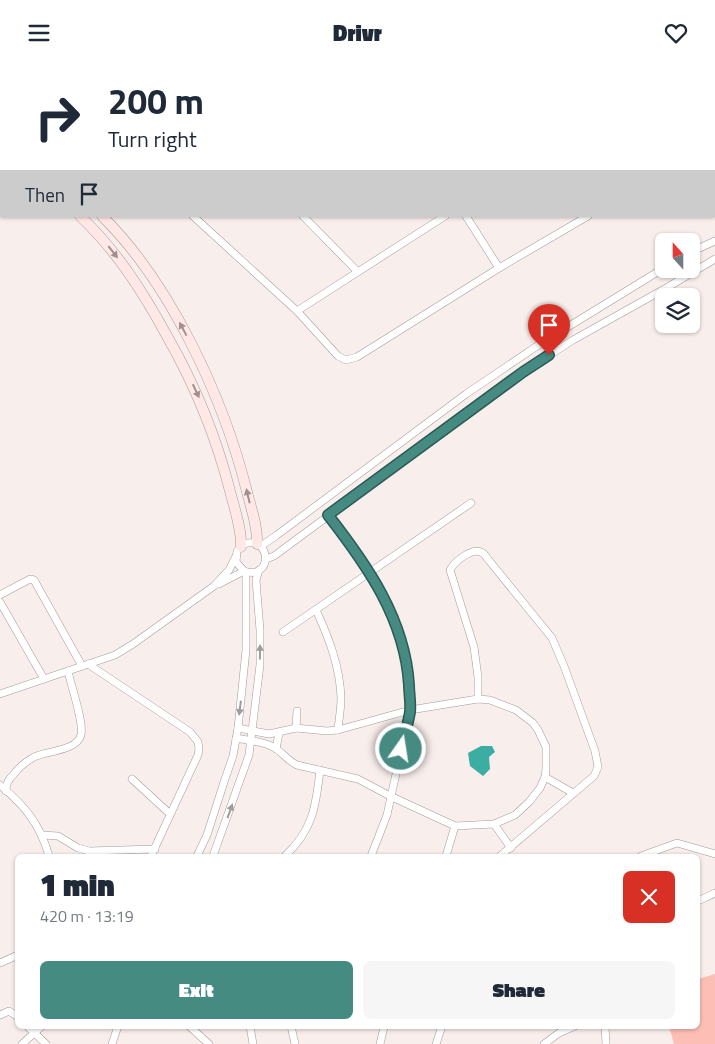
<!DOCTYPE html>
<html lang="en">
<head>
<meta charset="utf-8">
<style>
  body { margin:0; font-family:"Titillium Web",sans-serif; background:#f6f6f7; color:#1f2937; height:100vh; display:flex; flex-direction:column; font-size:19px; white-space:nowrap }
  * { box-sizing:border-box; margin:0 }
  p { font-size:16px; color:#747a83 }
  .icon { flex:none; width:28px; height:28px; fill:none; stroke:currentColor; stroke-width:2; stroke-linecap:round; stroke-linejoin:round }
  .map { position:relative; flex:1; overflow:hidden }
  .panel { position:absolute; left:15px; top:789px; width:685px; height:175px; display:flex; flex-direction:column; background:#fff; border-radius:8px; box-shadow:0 1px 4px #0004 }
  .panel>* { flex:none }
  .hud { position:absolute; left:0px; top:0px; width:715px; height:152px; box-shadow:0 1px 4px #0004; background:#fff; color:#1f2937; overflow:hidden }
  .needle { width:32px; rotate:339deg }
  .tools { position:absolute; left:655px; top:168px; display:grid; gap:10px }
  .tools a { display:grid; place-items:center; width:45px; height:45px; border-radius:8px; background:#fff; box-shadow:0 1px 4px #0004; font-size:25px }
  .pin { position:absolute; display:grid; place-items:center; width:42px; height:42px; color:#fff; margin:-51px -21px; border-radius:50% 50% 50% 0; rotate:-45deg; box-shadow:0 0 5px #0007 }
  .pin .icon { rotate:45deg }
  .me { position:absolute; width:55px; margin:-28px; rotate:13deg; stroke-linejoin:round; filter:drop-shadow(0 0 4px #0008) }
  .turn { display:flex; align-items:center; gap:18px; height:105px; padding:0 25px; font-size:22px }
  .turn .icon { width:65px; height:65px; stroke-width:2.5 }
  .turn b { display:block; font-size:35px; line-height:42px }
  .then { display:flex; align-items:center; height:48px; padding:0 25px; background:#0003; gap:10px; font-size:19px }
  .round { display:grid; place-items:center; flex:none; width:52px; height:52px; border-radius:8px; background:#f6f6f7 }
  .head { display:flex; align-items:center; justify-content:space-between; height:85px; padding:0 25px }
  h1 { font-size:30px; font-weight:800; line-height:38px }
  .button { display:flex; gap:10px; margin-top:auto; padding:10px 25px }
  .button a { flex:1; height:58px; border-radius:8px; background:#458b82; color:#fff; font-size:20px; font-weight:800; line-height:58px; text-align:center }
  .button a+a { background:#f6f6f7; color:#1f2937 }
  header { display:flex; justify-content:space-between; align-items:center; height:65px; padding:0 25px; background:#fff; font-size:22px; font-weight:800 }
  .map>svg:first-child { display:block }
  .green { fill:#fcbeb5 }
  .water { fill:#3aaea2 }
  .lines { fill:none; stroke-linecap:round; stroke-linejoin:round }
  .street-casing { stroke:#a49a99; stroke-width:8 }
  .secondary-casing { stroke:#a49a99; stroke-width:11 }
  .street { stroke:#fff; stroke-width:7 }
  .secondary { stroke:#ffe8e5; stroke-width:10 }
  .oneway { fill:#9e908e }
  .oneway2 { fill:#9e9c9c }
  .route-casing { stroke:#2d5a54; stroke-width:12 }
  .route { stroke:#458b82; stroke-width:9 }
</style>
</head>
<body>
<header><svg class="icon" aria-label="menu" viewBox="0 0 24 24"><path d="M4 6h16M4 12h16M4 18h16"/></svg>Drivr<svg class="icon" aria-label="heart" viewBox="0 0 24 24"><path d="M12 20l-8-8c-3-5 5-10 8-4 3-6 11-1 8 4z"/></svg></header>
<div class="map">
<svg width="715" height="979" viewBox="0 0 715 979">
  <rect width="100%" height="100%" fill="#f8eeec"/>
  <!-- green -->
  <g class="green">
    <polygon points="295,0 610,0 299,1"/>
    <polygon points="715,909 715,979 674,979 669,961 698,961 698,914"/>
  </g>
  <!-- water -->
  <polygon class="water" points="481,681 492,681 495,687 489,692 490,704 483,711 470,701 468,688"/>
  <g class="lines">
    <defs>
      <g id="street">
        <polyline points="113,0 115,1"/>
        <polyline points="189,0 191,1"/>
        <polyline points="671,1 672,0"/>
        <polyline points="712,1 715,0"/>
        <polyline points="0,15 1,16"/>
        <polyline points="714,80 715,79"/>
        <polyline points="193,151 297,246 338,291 346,295 357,292 365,287 499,203 588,151"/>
        <polyline points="303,151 357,206"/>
        <polyline points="466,151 499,203"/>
        <polyline points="691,187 715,176"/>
        <polyline points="297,246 445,151"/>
        <polyline points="328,450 371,507 385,533 401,573 408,611 410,645 387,750 371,791"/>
        <polyline points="259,480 264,479 277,470 466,329 540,279 664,203"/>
        <polyline points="266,494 274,491 523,307 573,275 668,222 715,194"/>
        <path d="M219,519L244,506C273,516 272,470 244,479L237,486L236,497L244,506"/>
        <polyline points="0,530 30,514 34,515 82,601"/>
        <polyline points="0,537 44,614"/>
        <path d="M316,545C329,573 340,602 341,633C341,643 339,654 338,665"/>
        <polyline points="283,567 471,438"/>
        <polyline points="88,599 190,667 198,677 199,684 198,690 151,791"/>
        <polyline points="0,629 115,590 133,579 214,521 229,505 236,491"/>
        <path d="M478,634V612L474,582L450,505C454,497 471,483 481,487C483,488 486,491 487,493L552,573L564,601L595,686L598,702L594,711L500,791"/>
        <polyline points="296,663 297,646"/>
        <path d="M236,673C249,676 264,676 275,683C283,688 288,696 297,700L358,714L390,731L455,761L494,759L515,750L529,737L540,723L545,712L546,704V682L538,665L533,658L516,645L490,635L478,634L410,645L338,665L327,666L296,663L269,669L238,663"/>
        <polyline points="276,684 279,668"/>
        <polyline points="545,712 573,728"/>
        <polyline points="132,714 170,749"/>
        <path d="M0,720C25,741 40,759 49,791"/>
        <path d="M6,726C6,718 9,714 14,709C19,702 27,696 34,692C46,686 77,686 81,670C84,657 71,621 68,606"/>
        <polyline points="494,759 511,783"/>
        <polyline points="42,770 58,771 78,783 89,786 155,784"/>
        <polyline points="197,791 207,770 225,714 233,691 238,663 246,585 246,507"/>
        <polyline points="213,791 249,690 260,600 260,565 256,515 259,505"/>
        <path d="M285,791C313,765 316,741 320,705"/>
        <polyline points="446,791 455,761"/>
        <polyline points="641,791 677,778 715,789"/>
        <polyline points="698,836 715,828"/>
        <polyline points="0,898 18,890"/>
        <polyline points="0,950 9,946 18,952"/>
        <polyline points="27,961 46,979"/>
        <polyline points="189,961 209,979"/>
        <polyline points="250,961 253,979"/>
        <polyline points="291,961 295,979"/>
        <polyline points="605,961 606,979"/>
        <polyline points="22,979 42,961"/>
        <polyline points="112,979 118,961"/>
        <polyline points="380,979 384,962"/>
        <polyline points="436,979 442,961"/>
        <polyline points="544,979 559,968 575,961"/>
      </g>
      <g id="secondary">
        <polyline points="0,75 1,75"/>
        <polyline points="0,93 1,93"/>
        <path d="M80,151C117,186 143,227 167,271C195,320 216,371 230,426C234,442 242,465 241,482"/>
        <path d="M102,151C171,219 224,334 247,427C251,443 258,462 257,479"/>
      </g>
    </defs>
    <!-- street casing -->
    <use href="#street" class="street-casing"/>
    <!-- secondary casing -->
    <use href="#secondary" class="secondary-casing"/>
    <!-- street -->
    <use href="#street" class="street"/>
    <!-- secondary -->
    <use href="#secondary" class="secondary"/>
  </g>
  <!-- one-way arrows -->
  <defs><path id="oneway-solid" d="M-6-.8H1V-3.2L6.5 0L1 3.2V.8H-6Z" transform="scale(1.25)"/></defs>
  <g class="oneway">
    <use href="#oneway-solid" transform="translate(113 187) rotate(52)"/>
    <use href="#oneway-solid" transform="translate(183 264) rotate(-118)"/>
    <use href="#oneway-solid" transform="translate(196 326) rotate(65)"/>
    <use href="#oneway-solid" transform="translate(248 431) rotate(-103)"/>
  </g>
  <g class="oneway2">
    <use href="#oneway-solid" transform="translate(260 587) rotate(-89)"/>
    <use href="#oneway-solid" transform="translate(240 643) rotate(97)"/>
    <use href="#oneway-solid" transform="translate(230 746) rotate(-70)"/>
  </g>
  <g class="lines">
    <defs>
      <path id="route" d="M401,684C404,672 408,659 410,647C411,638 409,628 409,620C405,554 367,500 328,450L523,307L549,290"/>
    </defs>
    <!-- route casing -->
    <use href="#route" class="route-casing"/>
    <!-- route -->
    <use href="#route" class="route"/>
  </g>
</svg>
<div class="tools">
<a><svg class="needle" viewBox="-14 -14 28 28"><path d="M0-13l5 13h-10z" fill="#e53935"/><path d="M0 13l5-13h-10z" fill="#747a83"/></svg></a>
<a><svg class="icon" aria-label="layers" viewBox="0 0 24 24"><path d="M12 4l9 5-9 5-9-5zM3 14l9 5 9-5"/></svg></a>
</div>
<div class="pin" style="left:549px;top:290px;background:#d93025"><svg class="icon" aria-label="arrive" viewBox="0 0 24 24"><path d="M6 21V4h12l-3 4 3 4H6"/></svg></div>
<svg class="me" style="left:401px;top:684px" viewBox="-20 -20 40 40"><circle r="17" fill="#458b82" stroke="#fff" stroke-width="3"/><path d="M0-11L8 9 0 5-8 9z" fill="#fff"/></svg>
<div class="hud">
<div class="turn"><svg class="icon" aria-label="right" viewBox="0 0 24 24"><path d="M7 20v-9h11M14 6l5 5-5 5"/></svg><div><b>200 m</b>Turn right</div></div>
<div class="then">Then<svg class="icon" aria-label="arrive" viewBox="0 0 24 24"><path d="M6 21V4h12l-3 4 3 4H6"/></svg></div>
</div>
<section class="panel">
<div class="head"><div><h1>1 min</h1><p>420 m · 13:19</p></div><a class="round" style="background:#d93025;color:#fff"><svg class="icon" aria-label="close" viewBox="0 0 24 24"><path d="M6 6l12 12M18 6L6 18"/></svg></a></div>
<div class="button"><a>Exit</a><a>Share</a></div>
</section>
</div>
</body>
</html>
